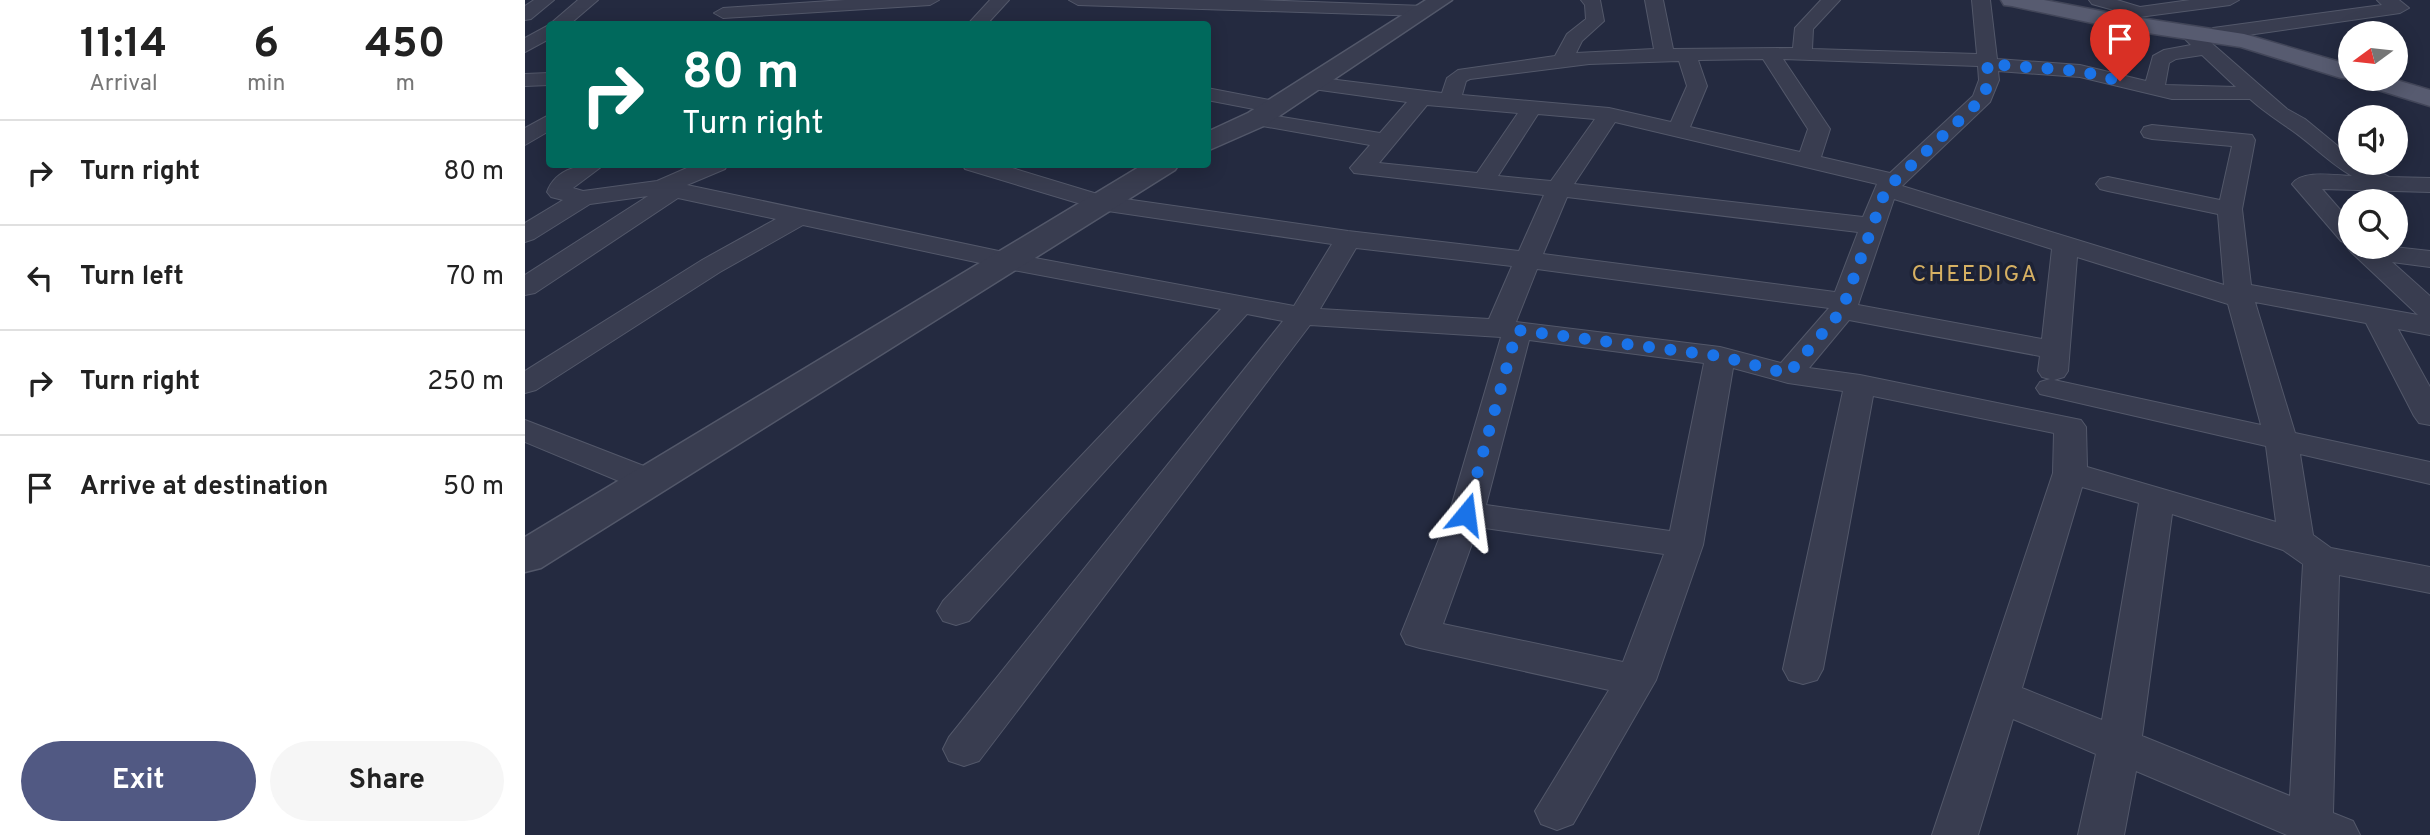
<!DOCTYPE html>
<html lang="en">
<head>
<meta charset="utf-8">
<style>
  body { margin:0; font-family:Overpass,sans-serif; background:#f6f6f6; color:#222; height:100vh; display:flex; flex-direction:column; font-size:26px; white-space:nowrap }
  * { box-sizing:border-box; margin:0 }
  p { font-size:23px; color:#767676 }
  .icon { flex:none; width:38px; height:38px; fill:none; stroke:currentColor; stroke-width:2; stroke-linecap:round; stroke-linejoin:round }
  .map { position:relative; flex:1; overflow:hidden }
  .side { display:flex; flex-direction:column; background:#fff; width:525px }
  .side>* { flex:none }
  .top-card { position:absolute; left:21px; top:21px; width:665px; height:147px; border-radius:7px; box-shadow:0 4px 18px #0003; background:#00695c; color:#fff; overflow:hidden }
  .needle { width:46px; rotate:255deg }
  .tools { position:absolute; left:1813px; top:21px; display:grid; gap:14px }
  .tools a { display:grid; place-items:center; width:70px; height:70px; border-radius:50%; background:#fff; box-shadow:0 4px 18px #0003; font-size:35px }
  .pin { position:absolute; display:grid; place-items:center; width:60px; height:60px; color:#fff; margin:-72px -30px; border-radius:50% 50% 50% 0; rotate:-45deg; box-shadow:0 0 7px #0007 }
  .pin .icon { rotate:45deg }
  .me { position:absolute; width:77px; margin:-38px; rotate:16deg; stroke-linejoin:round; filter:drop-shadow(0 0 5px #0008) }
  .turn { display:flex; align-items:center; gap:24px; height:147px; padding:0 21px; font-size:32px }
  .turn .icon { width:91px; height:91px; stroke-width:2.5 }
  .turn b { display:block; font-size:49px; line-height:60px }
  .eta { display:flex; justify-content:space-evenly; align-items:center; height:119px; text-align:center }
  .eta b { font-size:42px; font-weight:700; line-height:49px }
  .cta { display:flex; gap:14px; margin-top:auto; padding:14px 21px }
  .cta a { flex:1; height:80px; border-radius:42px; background:#515983; color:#fff; font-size:28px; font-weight:700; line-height:80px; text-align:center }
  .cta a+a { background:#f6f6f6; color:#222 }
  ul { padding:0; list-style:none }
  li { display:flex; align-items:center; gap:21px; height:105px; padding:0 21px; border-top:2px solid #e0e0e0 }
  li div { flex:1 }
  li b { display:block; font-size:26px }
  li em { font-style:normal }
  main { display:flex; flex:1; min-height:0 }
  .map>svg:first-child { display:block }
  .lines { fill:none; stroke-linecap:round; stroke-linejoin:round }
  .minor-casing { stroke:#53586a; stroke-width:2 }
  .tertiary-casing { stroke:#53586a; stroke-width:3 }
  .primary-casing { stroke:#424659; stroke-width:3 }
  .minor { fill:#393d50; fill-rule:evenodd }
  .tertiary { fill:#393d50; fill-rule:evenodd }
  .primary { fill:#575b70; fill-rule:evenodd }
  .route { stroke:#1a73e8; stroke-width:12; stroke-dasharray:0 21.6 }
  .labels { text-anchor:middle; stroke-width:7; stroke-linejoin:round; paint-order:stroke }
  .quarter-label { font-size:23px; letter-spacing:2px; fill:#d7b163; stroke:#1d2235 }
</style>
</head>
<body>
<main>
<section class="side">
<div class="eta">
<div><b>11:14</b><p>Arrival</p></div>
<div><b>6</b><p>min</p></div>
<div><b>450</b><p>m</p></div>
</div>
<ul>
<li><svg class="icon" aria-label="right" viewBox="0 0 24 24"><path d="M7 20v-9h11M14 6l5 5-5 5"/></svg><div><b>Turn right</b></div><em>80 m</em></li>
<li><svg class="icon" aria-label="left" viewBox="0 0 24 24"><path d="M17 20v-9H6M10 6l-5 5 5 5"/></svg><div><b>Turn left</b></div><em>70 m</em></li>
<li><svg class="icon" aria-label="right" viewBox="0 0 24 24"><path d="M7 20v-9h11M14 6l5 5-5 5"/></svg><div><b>Turn right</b></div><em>250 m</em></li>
<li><svg class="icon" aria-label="arrive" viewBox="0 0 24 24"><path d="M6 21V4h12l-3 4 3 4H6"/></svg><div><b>Arrive at destination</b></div><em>50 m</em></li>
</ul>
<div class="cta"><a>Exit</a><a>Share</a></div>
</section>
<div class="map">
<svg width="1905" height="835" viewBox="0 0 1905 835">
  <rect width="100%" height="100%" fill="#242a40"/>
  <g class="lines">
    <defs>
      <g id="minor">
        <polygon points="9,0 29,0 6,19 0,20 0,6"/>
        <polygon points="53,0 73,0 45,24 25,24"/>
        <polygon points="320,0 414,0 405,5 198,18 189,13 198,8"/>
        <polygon points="465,0 484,0 462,24 443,24"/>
        <polygon points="544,0 732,0 899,6 908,11 899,16 553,5"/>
        <path d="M1056,0H1075L1079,21L1057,41L1051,53L1129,49L1120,0H1138L1148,49L1268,48L1270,28L1296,0H1315L1288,29L1287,49L1452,54L1447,0H1465L1472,59L1555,65L1621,81L1628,56L1639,50L1666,45L1652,31L1661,25L1668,27L1762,109L1780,119L1825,156V163H1838L1864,177L1905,178V192L1797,189L1825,221V247H1869L1905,251V267L1867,262L1905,296V335L1873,329L1905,387V425L1894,423L1889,416L1841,323L1730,302L1770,433L1905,462V484L1775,454L1788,535L1806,548L1905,567V593L1814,575L1808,813L1828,821L1835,835H1762L1611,771L1599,835H1553L1571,754L1488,719L1453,835H1407L1528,473L1529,433L1348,396L1298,669L1292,680L1278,684L1264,680L1258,669L1318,391L1263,383L1208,368L1178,545L1131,680L1048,824L1032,830L1016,824L1010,811L1084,690L895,648L881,644L876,634L924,514L976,337L785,325L454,761L439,766L424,761L418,749L424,737L758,321L722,314L444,621L431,625L418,621L412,611L418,601L696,309L483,269L278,225L195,272L11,390L0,393V371L177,260L251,219L153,198L10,293L0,295V275L123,196L65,204L9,239L0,242V223L38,200L26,197L22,192C31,167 58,164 80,164L48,188L58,191L132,181L171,164H203L200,169L162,185L483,253L769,306L807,244L576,210L440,169L437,164H474L579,196L823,231L994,251L1019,195L829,173L825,168L845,145L732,125L724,124L721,119L724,114L732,113L855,133L882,102L788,89L781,87L778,83L781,79L788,77L917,93L922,78L933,70L1030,56L1042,34L1061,19L1060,5ZM1677,55L1711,87L1640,85L1644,63L1651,59ZM1238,59L1283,129L1275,152L1165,127L1182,86L1173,60ZM1258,59L1453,66L1454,80L1448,96L1365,173L1296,157L1305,129ZM1154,61L1162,86L1146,122L1084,108L937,95L941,81L945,79L1064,64ZM1473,71L1555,77L1647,99H1725C1738,111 1751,119 1765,129C1787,144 1804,163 1827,176C1811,176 1778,169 1767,184L1816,241L1824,244L1822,247L1826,252L1893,315L1726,285L1717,209L1730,140L1727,135L1627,125L1619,127L1616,132L1619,137L1627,139L1707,146L1695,200L1583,177L1575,179L1571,184L1575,189L1583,191L1693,214L1699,285L1377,186L1465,102L1474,80ZM902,105L993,113L952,173L854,163ZM1013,114L1070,119L1026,181L973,176ZM1090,122L1352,184L1338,217L1049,184ZM1042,197L1333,232L1310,292L1018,254ZM1369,199L1527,249L1517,339L1333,305ZM831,248L987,266L964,319L795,309ZM1552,257L1703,304L1736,425L1529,380L1539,377L1543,371ZM1012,269L1304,308L1256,363L1195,347L991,322ZM1324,320L1515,356L1513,371L1517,377L1525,379L1515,382L1511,388L1515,394L1741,446L1751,522L1562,467L1561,427L1556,420L1335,375L1284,368ZM1004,340L1179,363L1145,531L961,505ZM1557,487L1614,503L1577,720L1497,688ZM1647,514L1758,550L1778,564L1765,796L1617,736ZM953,527L1139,554L1098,662L918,624Z"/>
        <polygon points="1564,0 1592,0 1615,7 1665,0 1714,0 1705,5 1614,17 1567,4"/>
        <polygon points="1852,0 1874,0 1884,8 1875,13 1688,40 1679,34 1688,28 1857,5"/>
        <polygon points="24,25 24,39 0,52 0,38"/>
        <polygon points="24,73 24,85 0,86 0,74"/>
        <polygon points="682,88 750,101 757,103 761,107 757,111 750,113 682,100"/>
        <polygon points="24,115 24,131 0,145 0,128"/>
        <polygon points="0,420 137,473 142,481 137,489 125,492 113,489 0,442"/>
      </g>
      <g id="tertiary">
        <polygon points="901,0 927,0 741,125 682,151 682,132 723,113"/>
        <polygon points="619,164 654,164 650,170 16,568 0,572 0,537"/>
      </g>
      <polygon id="primary" points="1476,0 1519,0 1596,15 1719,34 1825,65 1825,79 1868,79 1905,90 1905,106 1834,84 1831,79 1816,78 1716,47 1596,29 1487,6 1479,5"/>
    </defs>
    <!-- minor casing -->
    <use href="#minor" class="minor-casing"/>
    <!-- tertiary casing -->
    <use href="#tertiary" class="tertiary-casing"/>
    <!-- primary casing -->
    <use href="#primary" class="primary-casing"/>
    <!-- minor -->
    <use href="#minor" class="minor"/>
    <!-- tertiary -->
    <use href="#tertiary" class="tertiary"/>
    <!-- primary -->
    <use href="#primary" class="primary"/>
  </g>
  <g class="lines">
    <!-- route -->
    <polyline class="route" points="941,514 992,330 1195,356 1263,374 1317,310 1361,189 1458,98 1464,80 1462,64 1555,71 1595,81"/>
  </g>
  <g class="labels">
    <!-- quarter labels -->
    <g class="quarter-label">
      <text x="1450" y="281">CHEEDIGA</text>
    </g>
  </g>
</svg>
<div class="tools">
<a><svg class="needle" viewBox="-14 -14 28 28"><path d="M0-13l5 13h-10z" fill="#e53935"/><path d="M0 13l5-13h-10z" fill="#767676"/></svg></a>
<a><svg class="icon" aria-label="sound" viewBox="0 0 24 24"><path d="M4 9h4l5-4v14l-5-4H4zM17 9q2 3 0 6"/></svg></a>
<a><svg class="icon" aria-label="search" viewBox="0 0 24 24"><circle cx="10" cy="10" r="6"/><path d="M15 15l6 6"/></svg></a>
</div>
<div class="pin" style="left:1595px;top:81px;background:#d93025"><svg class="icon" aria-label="arrive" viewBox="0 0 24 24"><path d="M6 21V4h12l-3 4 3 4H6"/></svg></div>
<svg class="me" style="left:941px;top:514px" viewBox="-20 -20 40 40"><path d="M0-17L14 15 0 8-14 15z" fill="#1a73e8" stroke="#fff" stroke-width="4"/></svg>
<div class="top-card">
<div class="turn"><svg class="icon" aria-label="right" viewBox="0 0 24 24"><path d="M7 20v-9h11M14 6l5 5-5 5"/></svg><div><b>80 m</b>Turn right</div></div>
</div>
</div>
</main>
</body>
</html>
